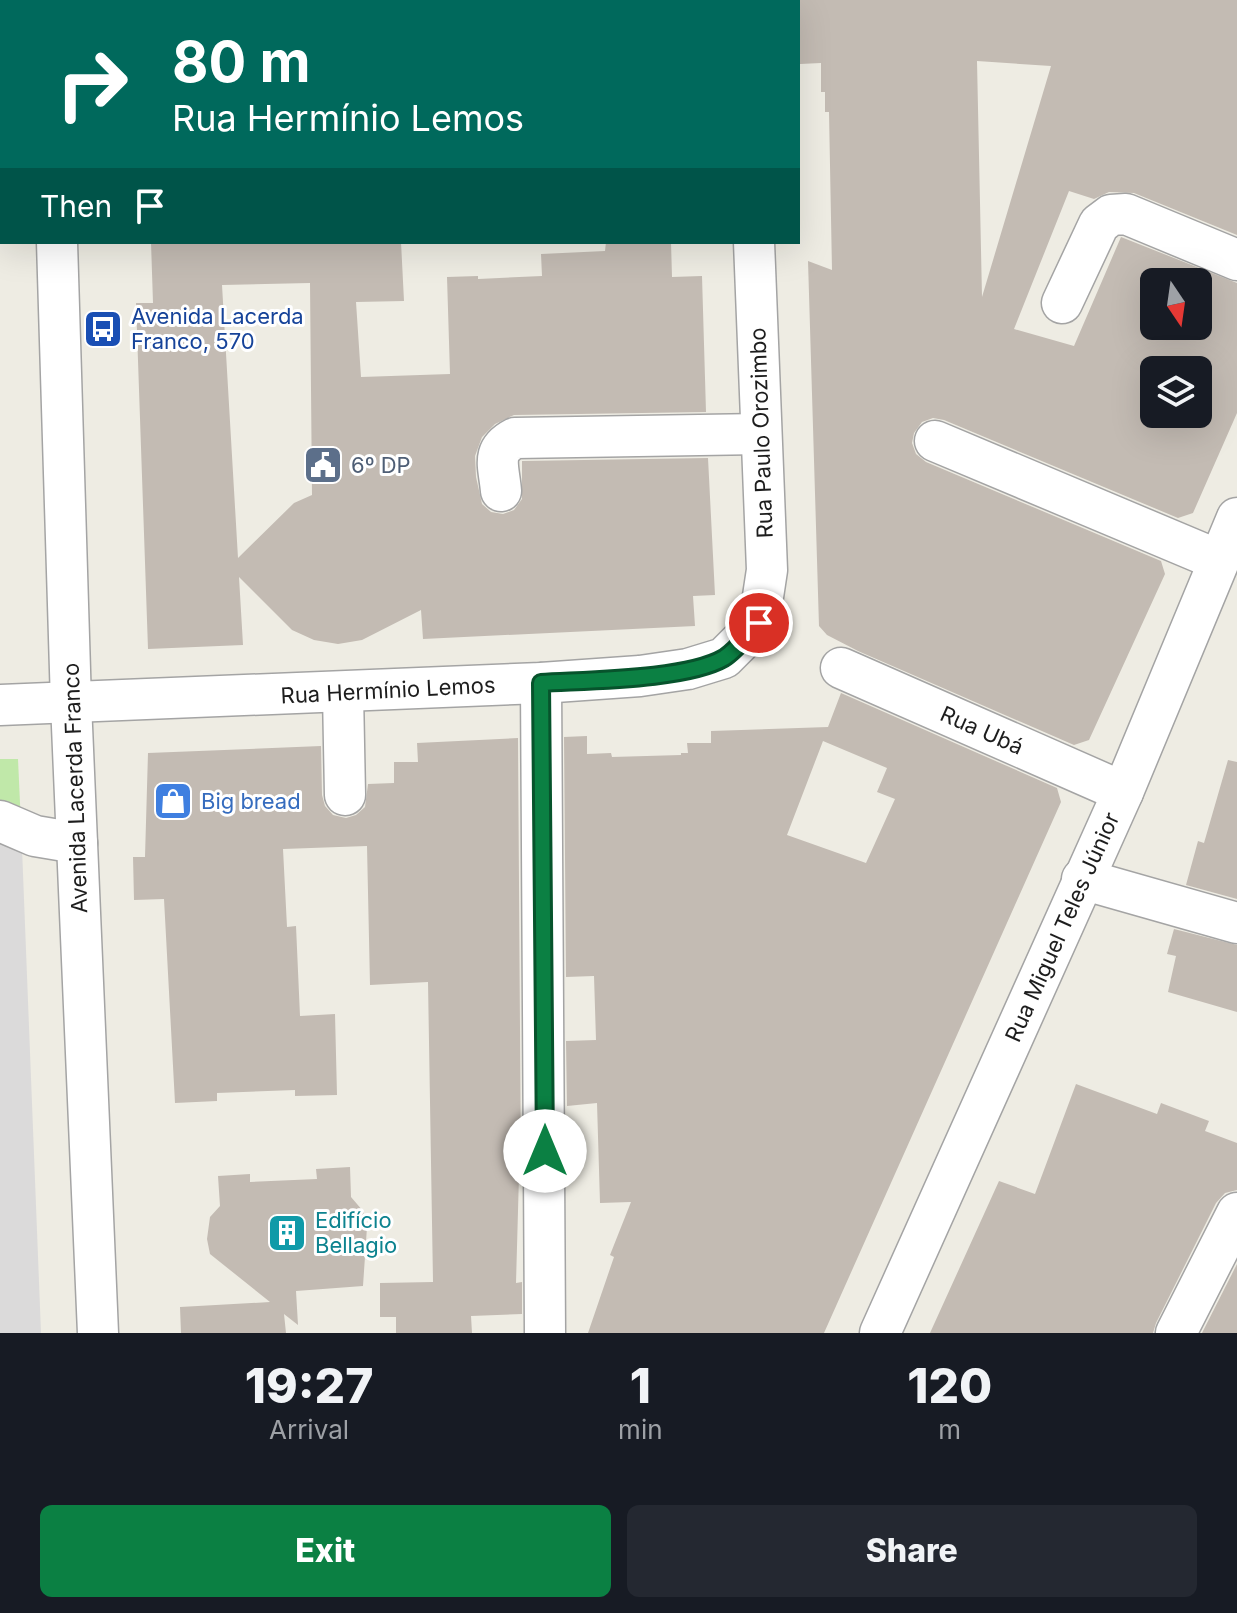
<!DOCTYPE html>
<html lang="en">
<head>
<meta charset="utf-8">
<style>
  body { margin:0; font-family:Inter,sans-serif; background:#242831; color:#f1f3f6; height:100vh; display:flex; flex-direction:column; font-size:30px; white-space:nowrap }
  * { box-sizing:border-box; margin:0 }
  p { font-size:26px; color:#9ea1a6 }
  .icon { flex:none; width:44px; height:44px; fill:none; stroke:currentColor; stroke-width:2; stroke-linecap:round; stroke-linejoin:round }
  .map { position:relative; height:1333px; overflow:hidden }
  .side { display:flex; flex-direction:column; background:#171b24; flex:1 }
  .side>* { flex:none }
  .guide { position:absolute; left:0px; top:0px; width:800px; height:244px; box-shadow:0 8px 32px #0002; background:#00695c; color:#fff; overflow:hidden }
  .needle { width:52px; rotate:167deg }
  .tools { position:absolute; left:1140px; top:268px; display:grid; gap:16px }
  .tools a { display:grid; place-items:center; width:72px; height:72px; border-radius:12px; background:#171b24; box-shadow:0 8px 32px #0002; font-size:40px }
  .pin { position:absolute; display:grid; place-items:center; width:68px; height:68px; color:#fff; margin:-34px; border:4px solid #fff; border-radius:50%; box-shadow:0 2px 8px #0007 }
  .me { position:absolute; width:88px; margin:-44px; rotate:0deg; stroke-linejoin:round; filter:drop-shadow(0 0 6px #0008) }
  .turn { display:flex; align-items:center; gap:28px; height:168px; padding:0 40px; font-size:36px }
  .turn .icon { width:104px; height:104px; stroke-width:2.5 }
  .turn b { display:block; font-size:56px; line-height:68px }
  .then { display:flex; align-items:center; height:76px; padding:0 40px; background:#0003; gap:16px; font-size:30px }
  .eta { display:flex; justify-content:space-evenly; align-items:center; height:136px; text-align:center }
  .eta b { font-size:48px; font-weight:800; line-height:56px }
  .action { display:flex; gap:16px; margin-top:auto; padding:16px 40px }
  .action a { flex:1; height:92px; border-radius:12px; background:#0b8043; color:#fff; font-size:32px; font-weight:800; line-height:92px; text-align:center }
  .action a+a { background:#242831; color:#f1f3f6 }
  .map>svg:first-child { display:block }
  .residential { fill:#dbdada }
  .grass { fill:#c0e8a9 }
  .building { fill:#c3bbb3; fill-rule:evenodd }
  .lines { fill:none; stroke-linecap:round; stroke-linejoin:round }
  .minor-casing { stroke:#a4a4a4; stroke-width:43 }
  .minor { stroke:#fff; stroke-width:40 }
  .route-casing { stroke:#07532c; stroke-width:20 }
  .route { stroke:#0b8043; stroke-width:14 }
  .labels { text-anchor:middle; stroke-width:6; stroke-linejoin:round; paint-order:stroke }
  .transit-label { font-size:22px; fill:#164399; stroke:#fff; text-anchor:start }
  .street-label { font-size:22px; fill:#1d1d1d; stroke:#fff }
  .service-label { font-size:22px; fill:#4e5e75; stroke:#fff; text-anchor:start }
  .shop-label { font-size:22px; fill:#366cbe; stroke:#fff; text-anchor:start }
  .culture-label { font-size:22px; fill:#0d838f; stroke:#fff; text-anchor:start }
</style>
</head>
<body>
<div class="map">
<svg width="1237" height="1333" viewBox="0 0 1237 1333">
  <rect width="100%" height="100%" fill="#eeece3"/>
  <!-- residential -->
  <polygon class="residential" points="0,839 22,848 41,1333 0,1333"/>
  <!-- grass -->
  <polygon class="grass" points="0,759 18,759 21,825 0,811"/>
  <!-- building -->
  <g class="building">
    <path d="M798,0H1237V235L1134,193L1109,192L1094,199L1069,191L1014,329L1074,346L1121,237L1237,283V413L1193,513L1178,518L944,420L933,418L922,422L914,433L912,443L916,454L926,462L1161,561L1165,574L1089,740L1074,745L858,651L827,635L819,626L808,261L832,270L829,112H825V92H821V63L800,64ZM977,61L1051,66L982,297ZM1154,282H1198V326H1154ZM1154,370H1198V414H1154Z"/>
    <path d="M151,242H401L404,301L356,302L361,377L450,374L447,277L478,276V279L542,276L541,254L605,251L606,242H671L672,277L702,276L706,412L514,415L495,424L482,437L475,456L476,477L482,504L491,512L503,514L514,510L522,499V461L708,458L715,595L693,596L695,626L423,639L421,610L362,640L338,644L314,640L292,630L239,577L243,645L148,649L136,303H153ZM310,283L312,495L294,503L238,558L222,285Z"/>
    <path d="M841,693L1057,788L1061,802L824,1333H588L614,1257L610,1255L631,1202L600,1203L597,1103L567,1106L566,1041L596,1040L594,976L566,977L564,737L587,736V754L611,753L612,757L681,755V753H688L687,743H711V731L828,727ZM823,741L887,768L877,792L895,799L866,863L787,835Z"/>
    <polygon points="518,738 521,1175 519,1175 516,1283 522,1282 522,1314 471,1316 472,1333 396,1333 396,1317 380,1317 380,1283 433,1282 428,982 370,985 367,846 283,849 287,927 296,926 300,1016 335,1014 337,1095 295,1096 295,1090 217,1093 217,1101 175,1103 164,899 134,900 133,857 145,857 148,753 321,746 322,795 325,806 333,815 346,818 356,815 365,807 368,784 394,783 394,762 418,762 417,743"/>
    <polygon points="1228,760 1237,762 1237,899 1186,885 1198,841 1204,843"/>
    <polygon points="1174,929 1237,945 1237,1012 1168,992 1176,956 1167,954"/>
    <polygon points="1076,1084 1157,1114 1161,1103 1209,1121 1205,1131 1237,1143 1237,1190 1225,1193 1216,1203 1156,1323 1153,1333 930,1333 999,1181 1035,1194"/>
    <polygon points="350,1167 351,1197 363,1211 367,1227 363,1286 296,1291 298,1325 284,1314 286,1333 181,1333 180,1307 270,1302 210,1254 207,1239 210,1217 220,1206 218,1176 250,1174 250,1182 317,1179 316,1169"/>
    <polygon points="1237,1264 1237,1333 1202,1333"/>
  </g>
  <g class="lines">
    <defs>
      <g id="minor">
        <polyline points="47,0 47,2"/>
        <polyline points="745,0 745,2"/>
        <polyline points="57,242 71,703 98,1333"/>
        <polyline points="1062,303 1099,224 1111,215 1126,214 1237,260"/>
        <polyline points="935,441 1218,560"/>
        <path d="M501,491C499,466 490,451 515,438L761,434"/>
        <polyline points="841,668 1123,792"/>
        <polyline points="541,683 545,1333"/>
        <polyline points="343,693 345,795"/>
        <polyline points="0,705 541,683 640,676 688,669 724,658 759,623 767,570 754,242"/>
        <polyline points="0,821 35,836 77,843"/>
        <polyline points="1082,879 1237,923"/>
        <polyline points="880,1333 1123,792 1237,518"/>
        <polyline points="1176,1333 1237,1213"/>
      </g>
    </defs>
    <!-- minor casing -->
    <use href="#minor" class="minor-casing"/>
    <!-- minor -->
    <use href="#minor" class="minor"/>
  </g>
  <g class="lines">
    <defs>
      <path id="route" d="M545,1151L541,683C587,680 686,680 724,658C737,650 748,634 759,623"/>
    </defs>
    <!-- route casing -->
    <use href="#route" class="route-casing"/>
    <!-- route -->
    <use href="#route" class="route"/>
  </g>
  <!-- icons -->
  <defs>
    <symbol id="bus-square" viewBox="-11 -11 22 22"><rect x="-9" y="-9" width="18" height="18" rx="4" fill="#1a4fb4" stroke="#fff"/><path d="M-5-6H5V4H4V6H2V4H-2V6H-4V4H-5ZM-3.5-4V0h7V-4ZM-3.5 1.2v1.5H-2V1.2ZM2 1.2v1.5H3.5V1.2Z" fill="#fff"/></symbol>
    <symbol id="civic-square" viewBox="-11 -11 22 22"><rect x="-9" y="-9" width="18" height="18" rx="4" fill="#5c6f8a" stroke="#fff"/><path d="M-.6-6.5H3V-4.5H.6V-3L4-1V1h2V6H-6V1h2V-1L-.6-3ZM-1.2 2.5V6h2.4V2.5Z" fill="#fff"/></symbol>
    <symbol id="shop-square" viewBox="-11 -11 22 22"><rect x="-9" y="-9" width="18" height="18" rx="4" fill="#3f7fe0" stroke="#fff"/><path d="M-5-2.5h2.3a2.7 3.5 0 0 1 5.4 0H5L5.5 6h-11ZM-1.5-2.5h3a1.5 2.3 0 0 0-3 0Z" fill="#fff"/></symbol>
    <symbol id="building-square" viewBox="-11 -11 22 22"><rect x="-9" y="-9" width="18" height="18" rx="4" fill="#0f9aa8" stroke="#fff"/><path d="M-4-6H4V6H1V3H-1V6H-4ZM-2.5-4.3h1.7v1.8h-1.7ZM.8-4.3h1.7v1.8H.8ZM-2.5-1h1.7V.8h-1.7ZM.8-1h1.7V.8H.8Z" fill="#fff"/></symbol>
  </defs>
  <g fill-rule="evenodd">
    <use href="#bus-square" x="81" y="307" width="44" height="44"/>
    <use href="#civic-square" x="301" y="443" width="44" height="44"/>
    <use href="#shop-square" x="151" y="779" width="44" height="44"/>
    <use href="#building-square" x="265" y="1211" width="44" height="44"/>
  </g>
  <g class="labels">
    <!-- transit labels -->
    <g class="transit-label">
      <text x="131" y="324">Avenida Lacerda<tspan x="131" dy="25">Franco, 570</tspan></text>
    </g>
    <!-- street labels -->
    <g class="street-label">
      <text transform="translate(761 433) rotate(-92)" y="8">Rua Paulo Orozimbo</text>
      <text transform="translate(388 690) rotate(-3)" y="8">Rua Hermínio Lemos</text>
      <text transform="translate(982 730) rotate(24)" y="8">Rua Ubá</text>
      <text transform="translate(75 788) rotate(-92)" y="8">Avenida Lacerda Franco</text>
      <text transform="translate(1062 927) rotate(-66)" y="8">Rua Miguel Teles Júnior</text>
    </g>
    <!-- service labels -->
    <g class="service-label">
      <text x="351" y="473">6º DP</text>
    </g>
    <!-- shop labels -->
    <g class="shop-label">
      <text x="201" y="809">Big bread</text>
    </g>
    <!-- culture labels -->
    <g class="culture-label">
      <text x="315" y="1228">Edifício<tspan x="315" dy="25">Bellagio</tspan></text>
    </g>
  </g>
</svg>
<div class="tools">
<a><svg class="needle" viewBox="-14 -14 28 28"><path d="M0-13l5 13h-10z" fill="#e53935"/><path d="M0 13l5-13h-10z" fill="#9ea1a6"/></svg></a>
<a><svg class="icon" aria-label="layers" viewBox="0 0 24 24"><path d="M12 4l9 5-9 5-9-5zM3 14l9 5 9-5"/></svg></a>
</div>
<div class="pin" style="left:759px;top:623px;background:#d93025"><svg class="icon" aria-label="arrive" viewBox="0 0 24 24"><path d="M6 21V4h12l-3 4 3 4H6"/></svg></div>
<svg class="me" style="left:545px;top:1151px" viewBox="-20 -20 40 40"><circle r="19" fill="#fff"/><path d="M0-13L10 11 0 6-10 11z" fill="#0b8043"/></svg>
<div class="guide">
<div class="turn"><svg class="icon" aria-label="right" viewBox="0 0 24 24"><path d="M7 20v-9h11M14 6l5 5-5 5"/></svg><div><b>80 m</b>Rua Hermínio Lemos</div></div>
<div class="then">Then<svg class="icon" aria-label="arrive" viewBox="0 0 24 24"><path d="M6 21V4h12l-3 4 3 4H6"/></svg></div>
</div>
</div>
<section class="side">
<div class="eta">
<div><b>19:27</b><p>Arrival</p></div>
<div><b>1</b><p>min</p></div>
<div><b>120</b><p>m</p></div>
</div>
<div class="action"><a>Exit</a><a>Share</a></div>
</section>
</body>
</html>
